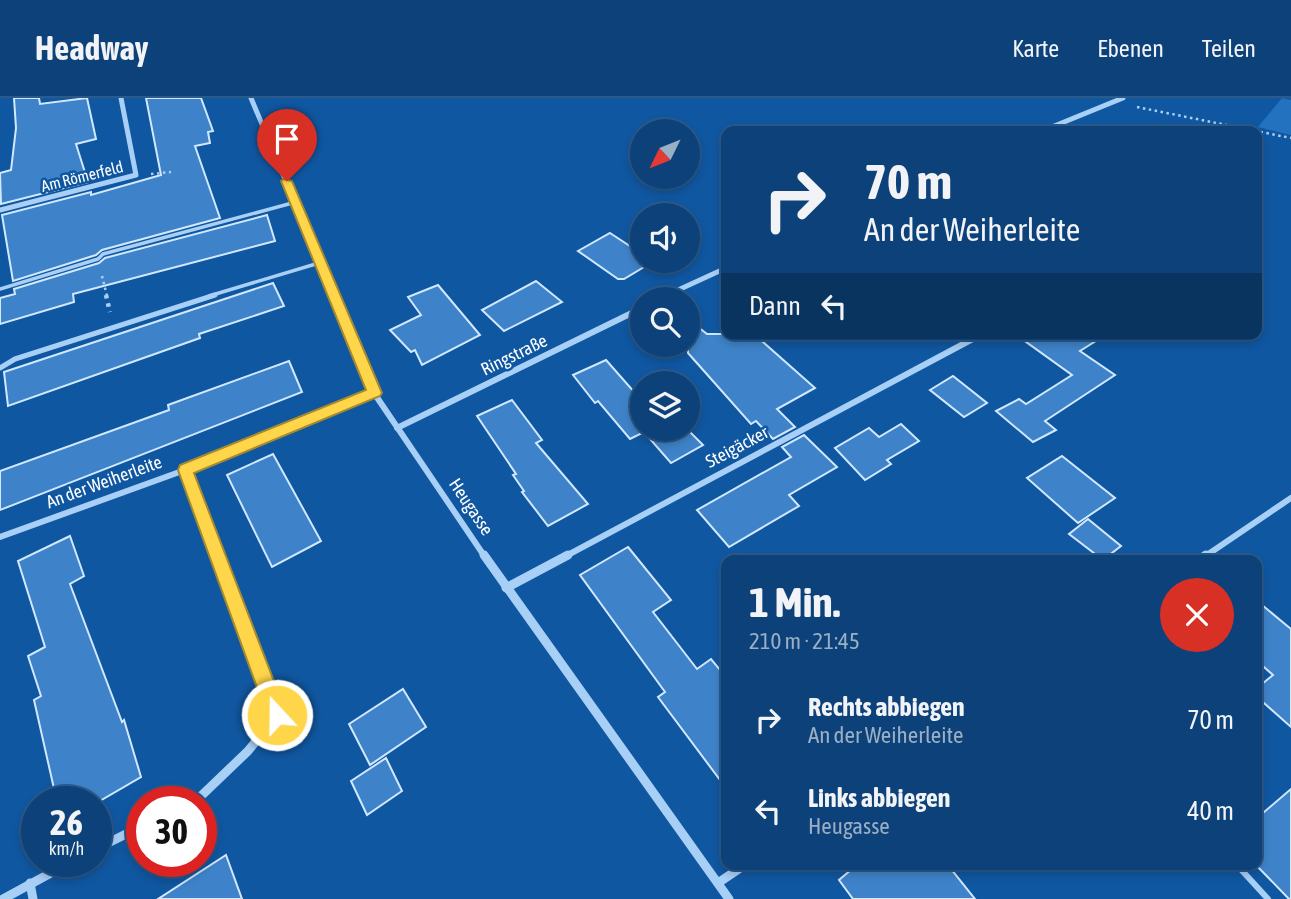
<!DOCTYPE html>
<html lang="de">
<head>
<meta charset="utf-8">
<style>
  body { margin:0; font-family:"Asap Condensed",sans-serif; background:#1a4c80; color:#f1f3f6; height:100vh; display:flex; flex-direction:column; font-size:26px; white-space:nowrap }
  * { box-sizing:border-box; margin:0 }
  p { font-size:23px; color:#9aafc6 }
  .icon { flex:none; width:38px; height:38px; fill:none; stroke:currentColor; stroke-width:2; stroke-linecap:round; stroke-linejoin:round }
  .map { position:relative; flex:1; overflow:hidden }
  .side { position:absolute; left:721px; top:457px; width:541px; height:315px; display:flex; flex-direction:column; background:#0c4179; border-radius:14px; box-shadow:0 4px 10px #0003,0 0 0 2px #2c5a8a }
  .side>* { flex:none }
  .top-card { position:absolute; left:721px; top:28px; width:541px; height:214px; border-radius:14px; box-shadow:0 4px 10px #0003,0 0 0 2px #2c5a8a; background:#0c4179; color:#f1f3f6; overflow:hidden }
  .needle { width:46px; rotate:227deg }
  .buttons { position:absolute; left:630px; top:21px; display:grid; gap:14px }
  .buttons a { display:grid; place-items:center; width:70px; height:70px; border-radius:50%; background:#0c4179; box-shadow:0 4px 10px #0003,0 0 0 2px #2c5a8a; font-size:35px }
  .speed { position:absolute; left:21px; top:688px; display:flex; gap:14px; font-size:35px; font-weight:700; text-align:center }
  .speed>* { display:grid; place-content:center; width:91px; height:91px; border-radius:50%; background:#0c4179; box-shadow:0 4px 10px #0003,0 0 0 2px #2c5a8a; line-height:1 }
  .speed small { font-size:18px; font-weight:400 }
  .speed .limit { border:10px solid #d22; background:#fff; color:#111 }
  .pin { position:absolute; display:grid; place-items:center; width:60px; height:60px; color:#fff; margin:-72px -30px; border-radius:50% 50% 50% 0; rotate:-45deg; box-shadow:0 0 7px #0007 }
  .pin .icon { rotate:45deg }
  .me { position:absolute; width:77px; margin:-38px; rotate:339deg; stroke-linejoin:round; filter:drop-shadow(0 0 5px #0008) }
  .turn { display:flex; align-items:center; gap:24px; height:147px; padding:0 28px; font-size:32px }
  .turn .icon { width:91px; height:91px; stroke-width:2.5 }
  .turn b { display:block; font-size:49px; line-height:60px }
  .then { display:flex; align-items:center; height:66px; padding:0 28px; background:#0003; gap:14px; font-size:26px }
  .round { display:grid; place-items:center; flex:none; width:74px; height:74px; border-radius:37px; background:#1a4c80 }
  .head { display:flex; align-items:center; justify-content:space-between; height:119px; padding:0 28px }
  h1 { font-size:42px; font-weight:700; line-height:52px }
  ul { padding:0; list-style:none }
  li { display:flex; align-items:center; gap:21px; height:91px; padding:0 28px }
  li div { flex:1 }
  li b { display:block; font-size:26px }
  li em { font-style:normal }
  header { display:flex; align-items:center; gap:42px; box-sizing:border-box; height:98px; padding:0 35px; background:#0c4179; border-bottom:2px solid #2c5a8a }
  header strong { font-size:33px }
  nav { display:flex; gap:38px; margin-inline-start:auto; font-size:24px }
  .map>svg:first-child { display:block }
  .green { fill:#2372bf }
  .building { fill:#3e83c9; stroke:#d1e8fe; stroke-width:2 }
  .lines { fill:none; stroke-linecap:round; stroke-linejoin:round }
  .path-far1 { stroke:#a8cff5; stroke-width:2.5; stroke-dasharray:2.5 3.5; stroke-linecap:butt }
  .path { stroke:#a8cff5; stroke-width:4.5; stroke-dasharray:3.5 5; stroke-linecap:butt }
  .service-far2 { stroke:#a8cff5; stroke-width:3.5 }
  .service-far1 { stroke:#a8cff5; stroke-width:5 }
  .service { stroke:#a8cff5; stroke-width:6 }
  .minor-far2 { stroke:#a8cff5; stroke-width:5 }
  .minor-far1 { stroke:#a8cff5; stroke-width:6 }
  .minor { stroke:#a8cff5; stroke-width:9 }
  .route { fill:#ffd54a; stroke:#a68a30; stroke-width:2 }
  .labels { text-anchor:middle; stroke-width:5; stroke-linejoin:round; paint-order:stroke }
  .far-street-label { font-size:16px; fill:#fff; stroke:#1057a1 }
  .street-label { font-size:18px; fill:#fff; stroke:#1057a1 }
</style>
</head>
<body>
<header>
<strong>Headway</strong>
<nav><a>Karte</a><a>Ebenen</a><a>Teilen</a></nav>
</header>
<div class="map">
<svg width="1291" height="801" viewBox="0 0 1291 801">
  <rect width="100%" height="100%" fill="#1057a1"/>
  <!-- green -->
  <polygon class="green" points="1282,0 1291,2 1291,37 1258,29"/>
  <!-- building -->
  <g class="building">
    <polygon points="14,0 39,0 40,6 87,0 96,41 76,46 88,84 1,106 0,75 11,72 16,30"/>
    <polygon points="146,0 201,0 213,33 208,34 210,45 195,48 220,120 102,152 96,157 13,183 2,117 91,94 91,97 161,77"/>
    <polygon points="267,117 275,143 73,196 74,204 0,226 0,200 15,196 14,191 99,165 105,160"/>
    <polygon points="610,135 642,156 642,163 654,163 624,181 618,181 578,153"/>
    <polygon points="536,183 562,204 504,233 482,212"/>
    <polygon points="273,185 284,208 199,236 200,240 8,308 4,274"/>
    <polygon points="438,187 480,237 422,267 415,252 411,254 390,232 421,217 408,199"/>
    <polygon points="688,221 707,236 754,236 815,290 777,311 795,329 773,341 756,323 751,326 688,255"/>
    <polygon points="1015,236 1107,236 1080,253 1115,277 1045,323 1056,332 1033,344 996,313 1019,301 1026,306 1072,277"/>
    <polygon points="606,262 635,295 642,291 642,331 687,331 703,347 671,365 644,334 630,341 598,303 595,305 573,277"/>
    <polygon points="289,263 302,294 0,412 0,373 169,312 168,307"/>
    <polygon points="953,278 987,305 964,319 930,292"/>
    <polygon points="512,302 542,342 536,345 588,406 548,428 522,394 524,393 513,377 516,376 477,318"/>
    <polygon points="901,326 919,343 887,362 891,366 865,382 835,350 869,330 879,339"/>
    <polygon points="804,337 837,369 789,397 799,408 729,449 697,412 791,359 782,349"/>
    <polygon points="273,356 321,443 272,469 227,377"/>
    <polygon points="1062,358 1115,400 1078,425 1027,380"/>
    <polygon points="1088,421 1121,448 1103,462 1069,436"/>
    <polygon points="70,438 84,478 70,486 122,624 124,622 141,679 98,704 57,704 34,602 41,598 28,558 45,549 18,463"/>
    <polygon points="628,449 671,502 653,514 697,571 711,561 726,579 726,690 658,599 665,594 580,477"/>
    <polygon points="1256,502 1291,531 1291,629 1256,598 1256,591 1273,577 1256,562"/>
    <polygon points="403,591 426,629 370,667 349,626"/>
    <polygon points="386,660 402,693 367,717 351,683"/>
    <polygon points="1291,691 1291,801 1289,801 1256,767 1256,721"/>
    <polygon points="226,757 242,801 158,801"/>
    <polygon points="858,766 947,766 975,801 853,801 839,782"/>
  </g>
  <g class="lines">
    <!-- path-far1 -->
    <g class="path-far1">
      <polyline points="1137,9 1291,40"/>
      <polyline points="151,76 171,74"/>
      <polyline points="102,178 107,198"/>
    </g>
    <!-- path -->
    <polyline class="path" points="106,197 110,214"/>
    <!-- service-far2 -->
    <g class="service-far2">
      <polyline points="0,191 98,161 103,156 296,104"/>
      <polyline points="209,198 319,165"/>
    </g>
    <!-- service-far1 -->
    <polyline class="service-far1" points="0,270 15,261 215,197"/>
    <!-- service -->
    <polyline class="service" points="1236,766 1268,801"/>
    <!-- minor-far2 -->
    <g class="minor-far2">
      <polyline points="251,0 334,198"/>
      <polyline points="1042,33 1123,0"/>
      <polyline points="0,112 136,77 121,0"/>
      <polyline points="665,198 726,170"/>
    </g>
    <!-- minor-far1 -->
    <g class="minor-far1">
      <polyline points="333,197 374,295 485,459"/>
      <polyline points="660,201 669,197"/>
      <polyline points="397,330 642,210"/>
      <polyline points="185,372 218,459"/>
      <polyline points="0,439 185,372 374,295"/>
      <polyline points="564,459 982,236"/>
      <polyline points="1204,459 1291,400"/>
    </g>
    <!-- minor -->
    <g class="minor">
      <polyline points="484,457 729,801"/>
      <polyline points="1199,462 1206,457"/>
      <polyline points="506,490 568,457"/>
      <polyline points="191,704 200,699 248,653 277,617 217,457"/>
      <polyline points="96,751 142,728"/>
      <polyline points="30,785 33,801"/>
      <polyline points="718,785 746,766"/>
      <polyline points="3,801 73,763"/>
    </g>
  </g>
  <!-- route -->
  <polygon class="route" points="283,81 292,83 382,295 380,298 194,375 287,617 284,623 277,626 270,623 267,617 178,372 180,367 366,292 281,83"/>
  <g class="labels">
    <!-- far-street labels -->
    <g class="far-street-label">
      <text transform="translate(82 78) rotate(-14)" y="6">Am Römerfeld</text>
    </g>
    <!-- street labels -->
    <g class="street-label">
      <text transform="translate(514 257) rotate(-26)" y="6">Ringstraße</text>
      <text transform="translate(737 349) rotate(-28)" y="6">Steigäcker</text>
      <text transform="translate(104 384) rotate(-20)" y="6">An der Weiherleite</text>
      <text transform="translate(471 409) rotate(56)" y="6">Heugasse</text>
    </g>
  </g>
</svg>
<div class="buttons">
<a><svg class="needle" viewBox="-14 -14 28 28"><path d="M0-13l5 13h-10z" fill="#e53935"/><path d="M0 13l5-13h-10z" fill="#9aafc6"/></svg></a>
<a><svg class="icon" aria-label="sound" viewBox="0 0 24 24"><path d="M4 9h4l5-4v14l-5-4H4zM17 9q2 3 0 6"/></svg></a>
<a><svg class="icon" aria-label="search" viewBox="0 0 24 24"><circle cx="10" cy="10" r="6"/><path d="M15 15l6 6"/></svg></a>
<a><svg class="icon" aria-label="layers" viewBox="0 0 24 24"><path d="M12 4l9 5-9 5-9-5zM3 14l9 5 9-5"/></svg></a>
</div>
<div class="speed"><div>26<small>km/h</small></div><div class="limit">30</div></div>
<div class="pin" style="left:287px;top:83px;background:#d93025"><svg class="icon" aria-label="arrive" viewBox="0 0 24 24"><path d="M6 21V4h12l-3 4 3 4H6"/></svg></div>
<svg class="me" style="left:277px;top:617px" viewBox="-20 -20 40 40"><circle r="17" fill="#ffd54a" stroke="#fff" stroke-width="3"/><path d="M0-11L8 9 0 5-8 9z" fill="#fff"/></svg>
<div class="top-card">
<div class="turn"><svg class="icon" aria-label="right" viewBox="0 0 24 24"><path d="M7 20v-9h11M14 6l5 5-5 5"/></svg><div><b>70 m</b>An der Weiherleite</div></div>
<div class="then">Dann<svg class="icon" aria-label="left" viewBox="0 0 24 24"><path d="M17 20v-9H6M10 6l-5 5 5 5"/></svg></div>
</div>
<section class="side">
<div class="head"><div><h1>1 Min.</h1><p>210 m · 21:45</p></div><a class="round" style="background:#d93025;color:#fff"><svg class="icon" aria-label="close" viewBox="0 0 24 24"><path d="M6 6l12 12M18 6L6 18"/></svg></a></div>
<ul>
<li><svg class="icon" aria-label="right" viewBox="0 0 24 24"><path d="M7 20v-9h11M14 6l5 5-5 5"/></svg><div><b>Rechts abbiegen</b><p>An der Weiherleite</p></div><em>70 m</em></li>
<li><svg class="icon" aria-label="left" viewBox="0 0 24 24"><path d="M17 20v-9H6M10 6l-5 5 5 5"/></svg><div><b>Links abbiegen</b><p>Heugasse</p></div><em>40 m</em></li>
</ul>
</section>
</div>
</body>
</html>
